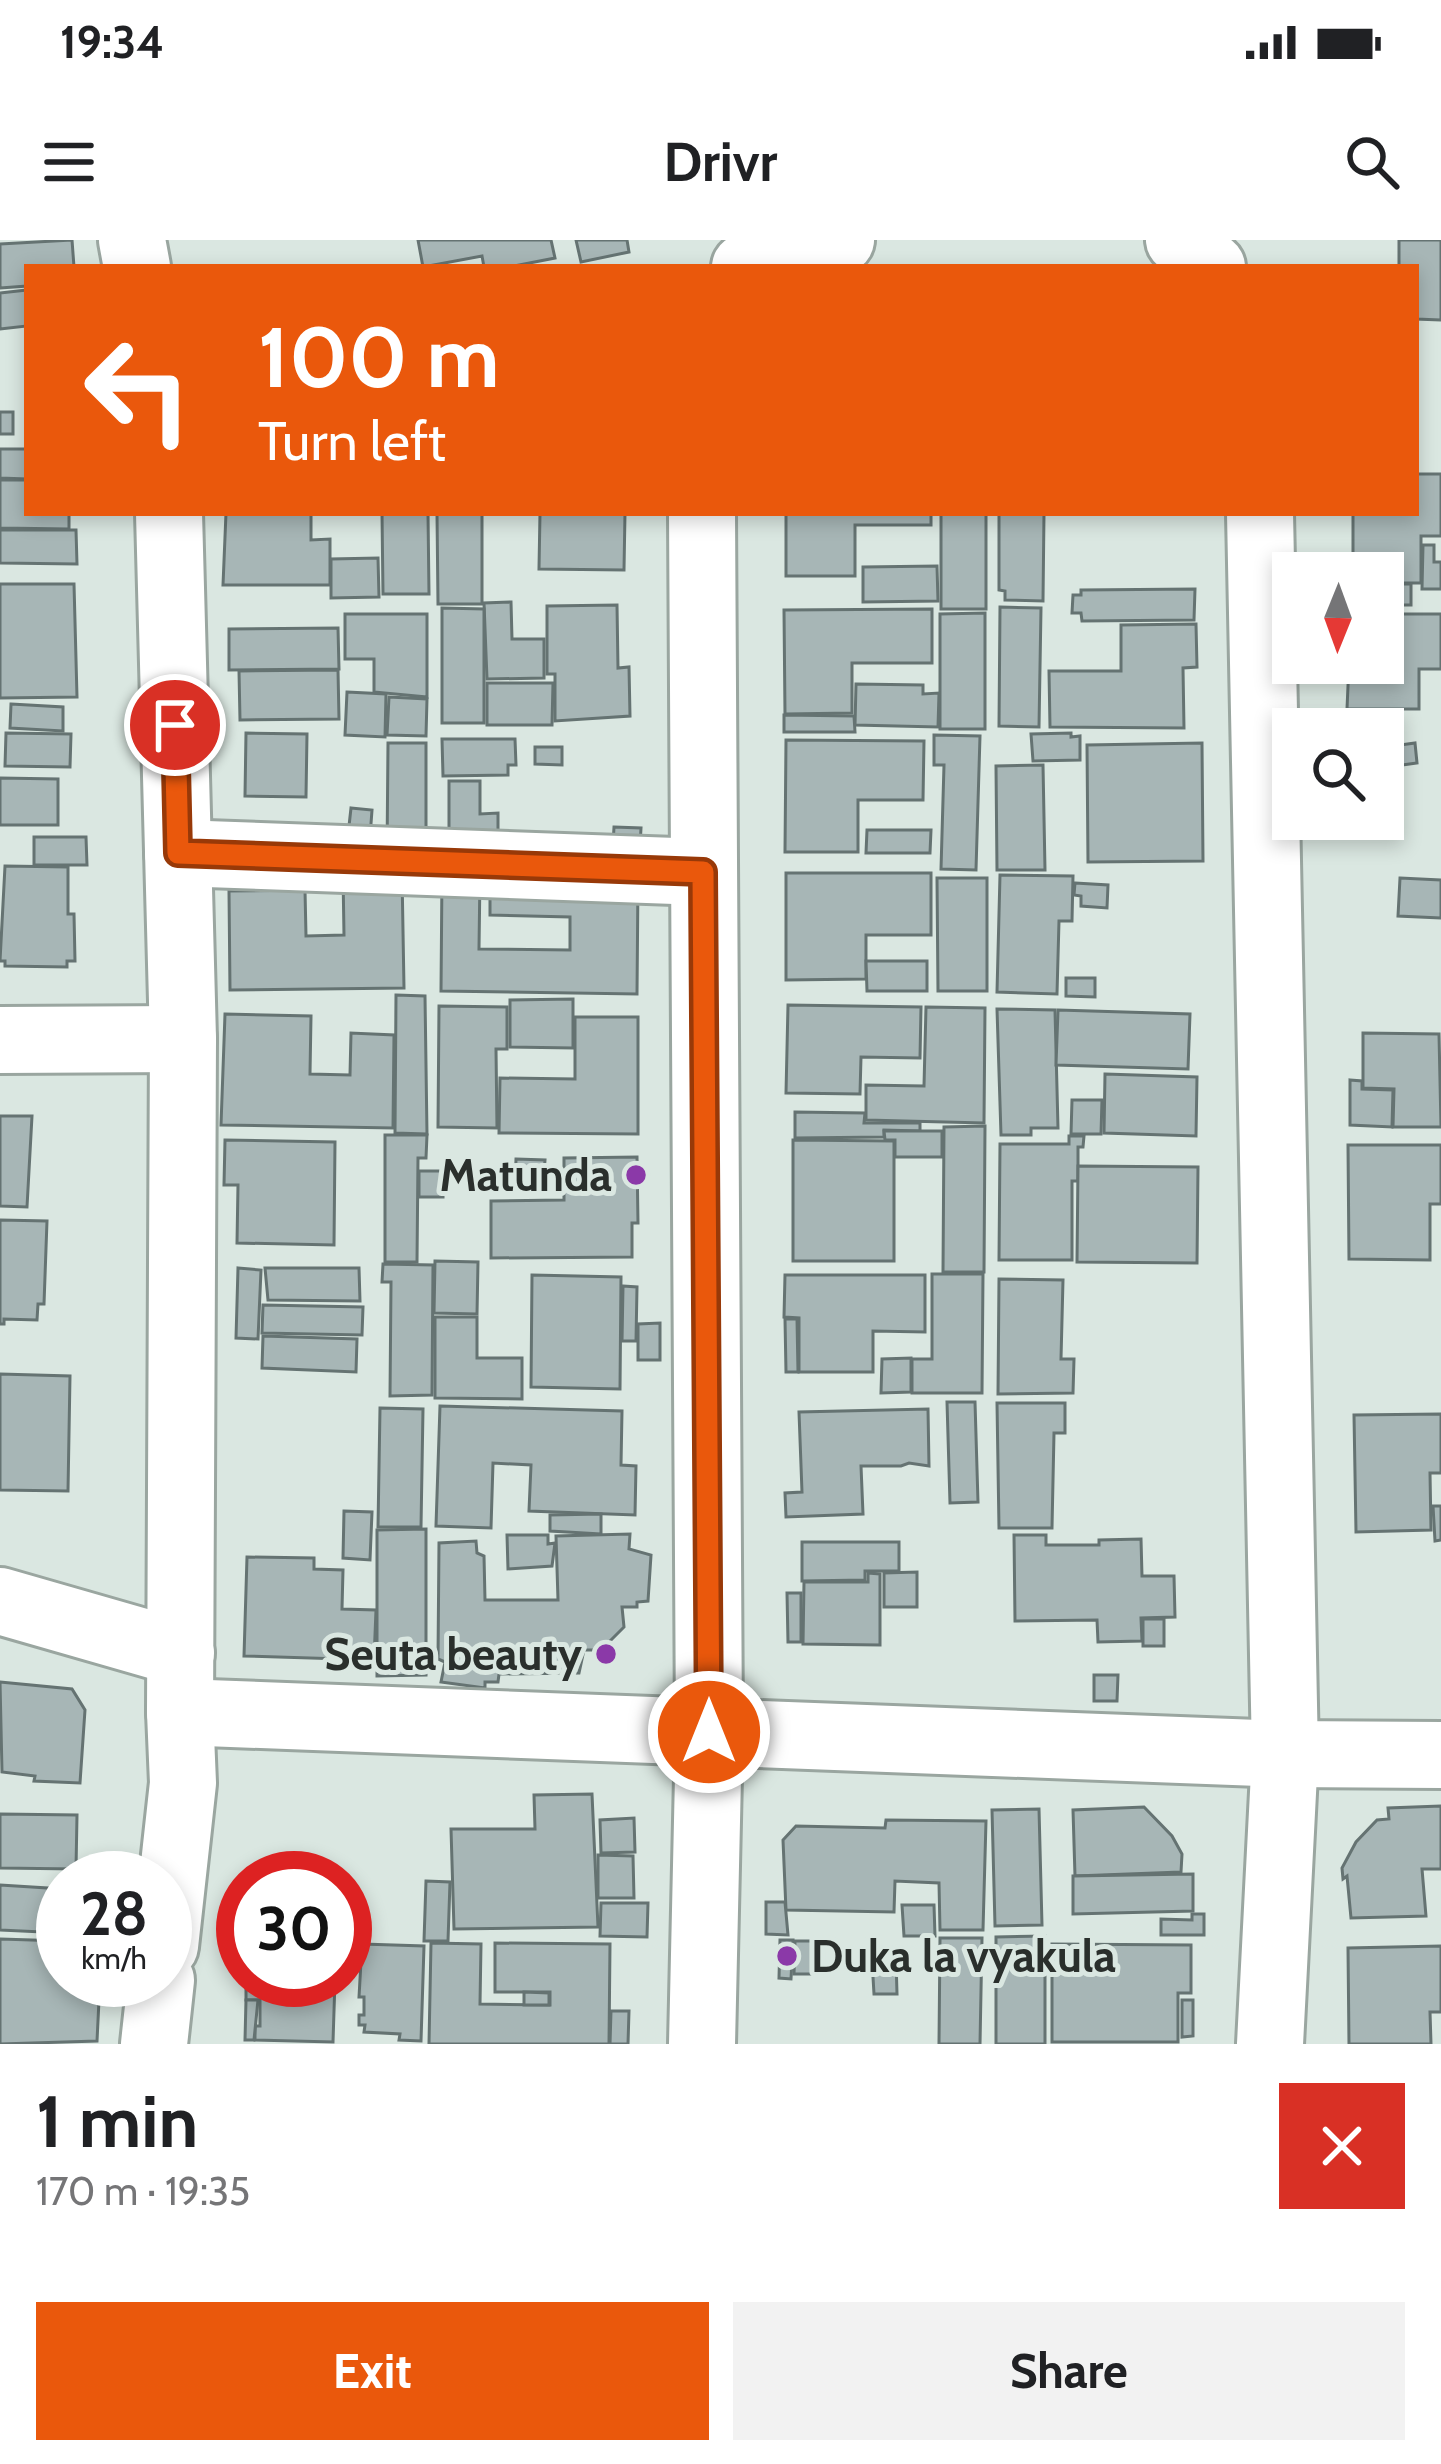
<!DOCTYPE html>
<html lang="en">
<head>
<meta charset="utf-8">
<style>
  body { margin:0; font-family:Cabin,sans-serif; background:#f2f2f2; color:#202124; height:100vh; display:flex; flex-direction:column; font-size:45px; white-space:nowrap }
  * { box-sizing:border-box; margin:0 }
  p { font-size:39px; color:#757577 }
  .icon { flex:none; width:66px; height:66px; fill:none; stroke:currentColor; stroke-width:2; stroke-linecap:round; stroke-linejoin:round }
  .map { position:relative; height:1804px; overflow:hidden }
  .side { display:flex; flex-direction:column; background:#fff; flex:1 }
  .side>* { flex:none }
  .top-card { position:absolute; left:24px; top:24px; width:1395px; height:252px; border-radius:0px; box-shadow:0 6px 18px #0003; background:#ea580c; color:#fff; overflow:hidden }
  .needle { width:78px; rotate:181deg }
  .controls { position:absolute; left:1272px; top:312px; display:grid; gap:24px }
  .controls a { display:grid; place-items:center; width:132px; height:132px; border-radius:0px; background:#fff; box-shadow:0 6px 18px #0003; font-size:60px }
  .speed { position:absolute; left:36px; top:1611px; display:flex; gap:24px; font-size:60px; font-weight:700; text-align:center }
  .speed>* { display:grid; place-content:center; width:156px; height:156px; border-radius:50%; background:#fff; box-shadow:0 6px 18px #0003; line-height:1 }
  .speed small { font-size:30px; font-weight:400 }
  .speed .limit { border:18px solid #d22; background:#fff; color:#111 }
  .pin { position:absolute; display:grid; place-items:center; width:102px; height:102px; color:#fff; margin:-51px; border:6px solid #fff; border-radius:50%; box-shadow:0 3px 12px #0007 }
  .me { position:absolute; width:132px; margin:-66px; rotate:0deg; stroke-linejoin:round; filter:drop-shadow(0 0 9px #0008) }
  .turn { display:flex; align-items:center; gap:42px; height:252px; padding:0 36px; font-size:54px }
  .turn .icon { width:156px; height:156px; stroke-width:2.5 }
  .turn b { display:block; font-size:84px; line-height:102px }
  .round { display:grid; place-items:center; flex:none; width:126px; height:126px; border-radius:0px; background:#f2f2f2 }
  .head { display:flex; align-items:center; justify-content:space-between; height:204px; padding:0 36px }
  h1 { font-size:72px; font-weight:700; line-height:90px }
  .cta { display:flex; gap:24px; margin-top:auto; padding:24px 36px }
  .cta a { flex:1; height:138px; border-radius:0px; background:#ea580c; color:#fff; font-size:48px; font-weight:700; line-height:138px; text-align:center }
  .cta a+a { background:#f2f2f2; color:#202124 }
  .status { display:flex; justify-content:space-between; align-items:center; height:84px; padding:0 60px; background:#fff; direction:ltr }
  .status svg { height:33px; fill:currentColor }
  header { display:flex; justify-content:space-between; align-items:center; height:156px; padding:0 36px; background:#fff; font-size:54px; font-weight:700 }
  .map>svg:first-child { display:block }
  .building { fill:#a7b6b6; stroke:#657372; stroke-width:3 }
  .lines { fill:none; stroke-linecap:round; stroke-linejoin:round }
  .minor-casing { stroke:#9aa6a0; stroke-width:72 }
  .minor { stroke:#fff; stroke-width:66 }
  .route-casing { stroke:#983908; stroke-width:30 }
  .route { stroke:#ea580c; stroke-width:21 }
  .poi-dot { fill:#8b39a8; stroke:#dae7e1; stroke-width:4.5 }
  .labels { text-anchor:middle; stroke-width:10; stroke-linejoin:round; paint-order:stroke }
  .poi-label { font-size:45px; font-weight:bold; fill:#2a2f2c; stroke:#dae7e1; text-anchor:end }
</style>
</head>
<body>
<div class="status"><b>19:34</b><svg viewBox="0 0 49 12"><path d="M0 12V9h3v3zM5 12V6h3v6zM10 12V3h3v9zM15 12V0h3v12zM26 1h20v11H26zM47 4h2v5h-2z"/></svg></div>
<header><svg class="icon" aria-label="menu" viewBox="0 0 24 24"><path d="M4 6h16M4 12h16M4 18h16"/></svg>Drivr<svg class="icon" aria-label="search" viewBox="0 0 24 24"><circle cx="10" cy="10" r="6"/><path d="M15 15l6 6"/></svg></header>
<div class="map">
<svg width="1441" height="1804" viewBox="0 0 1441 1804">
  <rect width="100%" height="100%" fill="#dae7e1"/>
  <!-- building -->
  <g class="building">
    <polygon points="72,0 74,27 27,27 27,46 0,48 0,4"/>
    <polygon points="418,0 551,0 555,18 509,27 484,27 482,16 423,27"/>
    <polygon points="576,0 627,0 629,12 581,22"/>
    <polygon points="1399,0 1441,0 1441,80 1416,79 1416,27 1399,27"/>
    <polygon points="27,50 27,86 0,89 0,53"/>
    <rect x="0" y="172" width="13" height="22"/>
    <polygon points="26,194 27,239 0,238 0,209 26,209"/>
    <polygon points="1416,234 1441,234 1441,296 1421,296 1421,343 1383,343 1383,333 1353,333 1353,273 1416,273"/>
    <polygon points="0,240 27,240 27,273 69,273 69,289 0,288"/>
    <polygon points="226,273 311,273 311,300 330,299 330,345 223,345"/>
    <polygon points="382,273 428,273 429,354 383,354"/>
    <polygon points="437,273 482,273 482,364 438,364"/>
    <polygon points="540,273 625,273 624,330 539,329"/>
    <polygon points="786,273 931,273 931,285 855,285 855,336 786,336"/>
    <rect x="941" y="273" width="45" height="96"/>
    <polygon points="999,273 1044,273 1043,361 1005,360 1005,351 999,350"/>
    <polygon points="0,290 76,290 77,324 0,323"/>
    <polygon points="1423,305 1434,305 1434,322 1441,322 1441,349 1422,349"/>
    <polygon points="378,318 379,357 331,358 331,319"/>
    <polygon points="937,326 938,361 863,362 863,327"/>
    <polygon points="0,344 74,344 77,457 0,458"/>
    <rect x="1383" y="344" width="28" height="21"/>
    <polygon points="1195,349 1194,380 1082,381 1081,373 1072,373 1073,355 1081,355 1081,350"/>
    <polygon points="511,362 512,399 544,399 544,438 487,439 484,363"/>
    <polygon points="617,365 618,428 629,427 630,476 555,481 555,434 547,434 547,366"/>
    <polygon points="1000,367 1041,368 1039,487 999,486"/>
    <polygon points="442,368 484,369 484,483 442,483"/>
    <polygon points="932,369 932,423 852,423 852,473 785,474 784,370"/>
    <polygon points="985,373 985,489 940,489 940,374"/>
    <polygon points="345,374 427,374 427,457 374,452 374,419 345,419"/>
    <polygon points="1383,374 1441,374 1441,429 1419,429 1419,469 1347,469 1349,423 1383,423"/>
    <polygon points="1196,384 1197,427 1183,428 1184,488 1050,487 1049,431 1121,431 1121,385"/>
    <polygon points="338,388 339,429 229,430 229,389"/>
    <polygon points="338,430 339,479 240,480 239,431"/>
    <polygon points="487,443 553,443 552,485 487,485"/>
    <polygon points="856,444 923,445 923,454 939,453 938,487 855,485"/>
    <polygon points="347,452 386,454 385,497 345,495"/>
    <polygon points="389,457 427,459 426,496 387,495"/>
    <polygon points="11,464 63,467 63,491 10,488"/>
    <polygon points="784,475 854,476 855,492 784,492"/>
    <polygon points="6,493 71,494 70,527 5,526"/>
    <polygon points="246,493 307,494 306,557 245,556"/>
    <polygon points="1071,493 1071,497 1080,496 1080,520 1033,521 1031,494"/>
    <polygon points="934,495 980,496 976,630 941,629 944,525 934,525"/>
    <polygon points="442,499 515,499 516,525 508,525 508,535 443,536"/>
    <polygon points="786,500 924,501 923,560 858,560 858,612 785,612"/>
    <polygon points="388,503 426,503 426,614 387,615"/>
    <polygon points="1202,503 1203,621 1088,622 1087,505"/>
    <polygon points="1415,503 1417,523 1402,525 1400,505"/>
    <polygon points="535,507 562,507 562,525 535,524"/>
    <polygon points="1043,525 1045,630 997,630 996,526"/>
    <polygon points="0,538 58,539 58,585 0,585"/>
    <polygon points="449,541 480,541 480,574 498,573 498,614 449,614"/>
    <polygon points="351,568 372,570 370,597 348,595"/>
    <polygon points="614,587 641,588 640,606 613,605"/>
    <polygon points="867,590 931,590 930,613 866,613"/>
    <polygon points="34,597 86,597 87,625 34,625"/>
    <polygon points="5,626 68,627 68,674 74,674 75,721 67,721 67,727 5,726 5,721 0,721"/>
    <polygon points="786,633 931,633 931,695 866,695 866,739 786,740"/>
    <polygon points="343,634 402,634 404,748 230,750 229,651 305,650 306,696 344,695"/>
    <polygon points="442,634 480,635 479,709 570,710 570,677 490,675 490,638 638,639 637,754 441,751"/>
    <polygon points="1000,635 1073,636 1072,681 1059,681 1057,754 997,752"/>
    <polygon points="937,638 987,638 987,751 938,751"/>
    <polygon points="1400,638 1441,640 1441,678 1398,676"/>
    <polygon points="1075,643 1108,645 1107,668 1081,666 1081,656 1074,655"/>
    <polygon points="866,721 927,721 927,751 867,751"/>
    <polygon points="1066,738 1095,738 1095,757 1066,756"/>
    <polygon points="396,755 425,756 427,894 395,893"/>
    <polygon points="573,759 573,808 510,807 510,760"/>
    <polygon points="788,765 921,767 920,818 861,817 860,854 786,853"/>
    <polygon points="439,766 507,767 507,809 496,809 497,888 438,887"/>
    <polygon points="926,767 985,768 984,883 866,880 866,845 924,846"/>
    <polygon points="997,769 1055,770 1058,888 1031,888 1031,895 1001,895"/>
    <polygon points="1058,770 1190,774 1188,829 1056,825"/>
    <polygon points="225,774 311,776 310,834 350,835 351,793 394,795 393,888 221,885"/>
    <polygon points="575,777 638,777 638,894 499,893 500,838 575,839"/>
    <polygon points="1363,793 1439,794 1441,887 1393,887 1394,849 1363,848"/>
    <polygon points="1105,834 1197,837 1196,896 1104,893"/>
    <polygon points="1350,840 1362,841 1362,849 1393,850 1392,887 1350,885"/>
    <polygon points="1072,860 1102,860 1101,894 1071,894"/>
    <polygon points="795,872 865,873 864,883 920,883 920,891 884,890 884,897 795,898"/>
    <polygon points="0,876 32,876 27,967 0,966"/>
    <polygon points="985,886 984,1032 943,1032 944,887"/>
    <polygon points="884,891 942,891 942,917 895,917 895,900 885,900"/>
    <polygon points="385,895 427,895 426,918 418,918 417,1022 385,1022"/>
    <polygon points="1069,896 1084,896 1083,907 1078,907 1078,941 1072,941 1072,1020 999,1020 1000,904 1069,904"/>
    <polygon points="225,900 335,902 334,1005 237,1003 238,945 224,945"/>
    <polygon points="793,900 894,901 894,1021 793,1021"/>
    <polygon points="1348,905 1441,905 1441,964 1430,964 1430,1020 1349,1019"/>
    <polygon points="637,917 638,983 632,983 632,1017 491,1018 491,961 564,960 564,918"/>
    <polygon points="516,919 545,920 543,949 515,948"/>
    <polygon points="1078,926 1198,927 1197,1023 1077,1022"/>
    <rect x="419" y="931" width="24" height="26"/>
    <polygon points="0,980 47,981 44,1064 38,1064 37,1080 4,1079 4,1084 0,1084"/>
    <polygon points="435,1021 478,1022 477,1074 434,1073"/>
    <polygon points="383,1024 433,1025 432,1155 390,1156 391,1042 382,1042"/>
    <polygon points="238,1028 261,1030 258,1099 236,1098"/>
    <polygon points="265,1028 359,1028 360,1061 268,1060"/>
    <polygon points="932,1034 983,1034 982,1153 912,1153 912,1119 932,1119"/>
    <polygon points="532,1035 621,1037 620,1149 531,1147"/>
    <polygon points="785,1035 925,1035 925,1092 873,1091 873,1132 799,1132 799,1078 784,1077"/>
    <polygon points="999,1039 1063,1040 1061,1119 1074,1119 1073,1153 998,1154"/>
    <polygon points="623,1046 637,1047 636,1101 622,1101"/>
    <polygon points="263,1065 363,1067 362,1095 262,1093"/>
    <polygon points="435,1077 477,1077 477,1118 522,1118 522,1159 435,1158"/>
    <polygon points="785,1079 797,1079 798,1132 786,1132"/>
    <polygon points="660,1083 660,1120 638,1120 638,1084"/>
    <polygon points="263,1096 357,1099 356,1132 262,1128"/>
    <polygon points="911,1118 911,1152 881,1153 882,1119"/>
    <polygon points="0,1134 70,1136 68,1251 0,1250"/>
    <polygon points="947,1162 975,1162 978,1262 950,1263"/>
    <polygon points="997,1163 1065,1163 1065,1193 1054,1193 1052,1288 999,1288"/>
    <polygon points="440,1166 622,1171 621,1225 636,1226 635,1275 529,1271 531,1225 493,1223 491,1288 436,1286"/>
    <polygon points="380,1168 423,1169 421,1287 378,1287"/>
    <polygon points="928,1169 929,1226 909,1223 901,1226 861,1226 863,1274 786,1277 785,1253 802,1252 799,1172"/>
    <polygon points="1441,1174 1441,1233 1430,1233 1431,1290 1356,1292 1354,1175"/>
    <polygon points="1433,1266 1441,1266 1441,1300 1435,1301"/>
    <polygon points="344,1271 372,1272 370,1320 343,1318"/>
    <polygon points="601,1274 601,1294 550,1291 550,1275"/>
    <polygon points="426,1289 426,1435 377,1436 377,1290"/>
    <polygon points="630,1294 629,1309 651,1315 648,1361 637,1362 637,1367 622,1367 624,1387 601,1410 584,1410 579,1433 499,1434 498,1442 485,1442 485,1448 441,1442 445,1422 438,1419 439,1303 476,1301 477,1313 484,1316 485,1360 558,1360 556,1296"/>
    <polygon points="507,1295 548,1295 548,1304 555,1303 552,1326 508,1329"/>
    <polygon points="1014,1295 1046,1295 1046,1305 1099,1305 1099,1300 1141,1299 1142,1336 1174,1336 1175,1377 1141,1378 1142,1401 1098,1402 1097,1380 1015,1381"/>
    <polygon points="802,1302 899,1302 899,1331 865,1331 865,1340 802,1341"/>
    <polygon points="247,1317 314,1318 314,1329 343,1330 342,1369 376,1370 374,1420 244,1416"/>
    <polygon points="917,1332 917,1367 884,1367 884,1333"/>
    <polygon points="868,1333 880,1334 880,1405 803,1404 804,1342 868,1342"/>
    <polygon points="787,1353 801,1353 801,1402 788,1402"/>
    <rect x="1143" y="1379" width="21" height="27"/>
    <polygon points="1094,1435 1118,1435 1117,1461 1094,1461"/>
    <polygon points="0,1442 72,1449 85,1470 80,1543 34,1541 35,1536 2,1532"/>
    <polygon points="592,1554 598,1687 454,1689 451,1589 535,1589 534,1555"/>
    <polygon points="1441,1566 1441,1629 1422,1629 1426,1676 1351,1678 1347,1636 1343,1639 1342,1628 1356,1602 1377,1580 1389,1579 1388,1568"/>
    <polygon points="1144,1567 1172,1596 1182,1614 1181,1632 1075,1636 1073,1570"/>
    <polygon points="1039,1569 1042,1685 995,1686 992,1570"/>
    <polygon points="0,1574 77,1575 76,1629 0,1628"/>
    <polygon points="634,1578 635,1612 601,1613 600,1580"/>
    <polygon points="886,1580 986,1581 983,1690 940,1690 939,1643 895,1641 894,1672 786,1670 783,1600 796,1586 885,1588"/>
    <polygon points="598,1615 633,1616 634,1658 598,1658"/>
    <polygon points="1193,1634 1193,1671 1073,1674 1073,1636"/>
    <polygon points="426,1641 450,1642 448,1701 424,1701"/>
    <polygon points="0,1645 63,1649 63,1693 0,1690"/>
    <polygon points="766,1662 785,1662 788,1695 766,1694"/>
    <polygon points="601,1663 648,1663 647,1697 600,1696"/>
    <polygon points="902,1665 934,1665 935,1696 904,1696"/>
    <polygon points="1192,1674 1204,1674 1204,1695 1161,1695 1161,1679 1192,1680"/>
    <polygon points="1045,1696 1045,1804 996,1804 996,1697"/>
    <polygon points="940,1698 982,1698 980,1804 939,1804"/>
    <polygon points="0,1699 63,1701 63,1740 100,1740 97,1801 0,1804"/>
    <polygon points="780,1700 793,1700 791,1739 779,1738"/>
    <polygon points="795,1701 818,1701 817,1734 794,1734"/>
    <polygon points="431,1703 481,1704 480,1764 550,1765 550,1752 495,1752 495,1703 610,1704 609,1804 429,1804"/>
    <polygon points="362,1704 424,1706 421,1801 399,1800 400,1794 364,1792 365,1785 359,1785 359,1775 364,1775 364,1757 359,1757"/>
    <polygon points="1052,1704 1191,1705 1191,1753 1178,1753 1178,1802 1052,1802"/>
    <polygon points="1441,1706 1441,1772 1430,1772 1431,1804 1349,1804 1348,1708"/>
    <polygon points="896,1719 897,1754 874,1754 872,1720"/>
    <polygon points="246,1740 335,1740 333,1802 255,1800 255,1786 260,1786 260,1760 246,1760"/>
    <polygon points="524,1752 549,1753 549,1765 524,1765"/>
    <polygon points="246,1760 258,1760 254,1800 245,1800"/>
    <polygon points="1182,1760 1193,1760 1193,1796 1182,1797"/>
    <polygon points="611,1771 629,1771 628,1804 610,1804"/>
  </g>
  <g class="lines">
    <defs>
      <g id="minor">
        <polyline points="132,0 137,27"/>
        <polyline points="1179,0 1212,27"/>
        <polyline points="745,27 841,0"/>
        <polyline points="1260,273 1285,1514 1270,1804"/>
        <polyline points="178,613 703,632"/>
        <polyline points="0,800 183,799"/>
        <polyline points="0,1361 181,1413"/>
        <polyline points="180,1472 1285,1514 1441,1515"/>
        <polyline points="165,1706 183,1543 180,1472 183,799 169,273"/>
        <polyline points="154,1804 161,1740"/>
        <polyline points="702,1804 709,1492 702,273"/>
      </g>
    </defs>
    <!-- minor casing -->
    <use href="#minor" class="minor-casing"/>
    <!-- minor -->
    <use href="#minor" class="minor"/>
  </g>
  <g class="lines">
    <defs>
      <polyline id="route" points="175,485 178,613 703,632 709,1492"/>
    </defs>
    <!-- route casing -->
    <use href="#route" class="route-casing"/>
    <!-- route -->
    <use href="#route" class="route"/>
  </g>
  <!-- markers -->
  <g class="poi-dot">
    <circle cx="636" cy="935" r="12"/>
    <circle cx="606" cy="1414" r="12"/>
    <circle cx="787" cy="1716" r="12"/>
  </g>
  <g class="labels">
    <!-- poi labels -->
    <g class="poi-label">
      <text x="612" y="951">Matunda</text>
      <text x="582" y="1430">Seuta beauty</text>
      <text x="811" y="1732" text-anchor="start">Duka la vyakula</text>
    </g>
  </g>
</svg>
<div class="controls">
<a><svg class="needle" viewBox="-14 -14 28 28"><path d="M0-13l5 13h-10z" fill="#e53935"/><path d="M0 13l5-13h-10z" fill="#757577"/></svg></a>
<a><svg class="icon" aria-label="search" viewBox="0 0 24 24"><circle cx="10" cy="10" r="6"/><path d="M15 15l6 6"/></svg></a>
</div>
<div class="speed"><div>28<small>km/h</small></div><div class="limit">30</div></div>
<div class="pin" style="left:175px;top:485px;background:#d93025"><svg class="icon" aria-label="arrive" viewBox="0 0 24 24"><path d="M6 21V4h12l-3 4 3 4H6"/></svg></div>
<svg class="me" style="left:709px;top:1492px" viewBox="-20 -20 40 40"><circle r="17" fill="#ea580c" stroke="#fff" stroke-width="3"/><path d="M0-11L8 9 0 5-8 9z" fill="#fff"/></svg>
<div class="top-card">
<div class="turn"><svg class="icon" aria-label="left" viewBox="0 0 24 24"><path d="M17 20v-9H6M10 6l-5 5 5 5"/></svg><div><b>100 m</b>Turn left</div></div>
</div>
</div>
<section class="side">
<div class="head"><div><h1>1 min</h1><p>170 m · 19:35</p></div><a class="round" style="background:#d93025;color:#fff"><svg class="icon" aria-label="close" viewBox="0 0 24 24"><path d="M6 6l12 12M18 6L6 18"/></svg></a></div>
<div class="cta"><a>Exit</a><a>Share</a></div>
</section>
</body>
</html>
